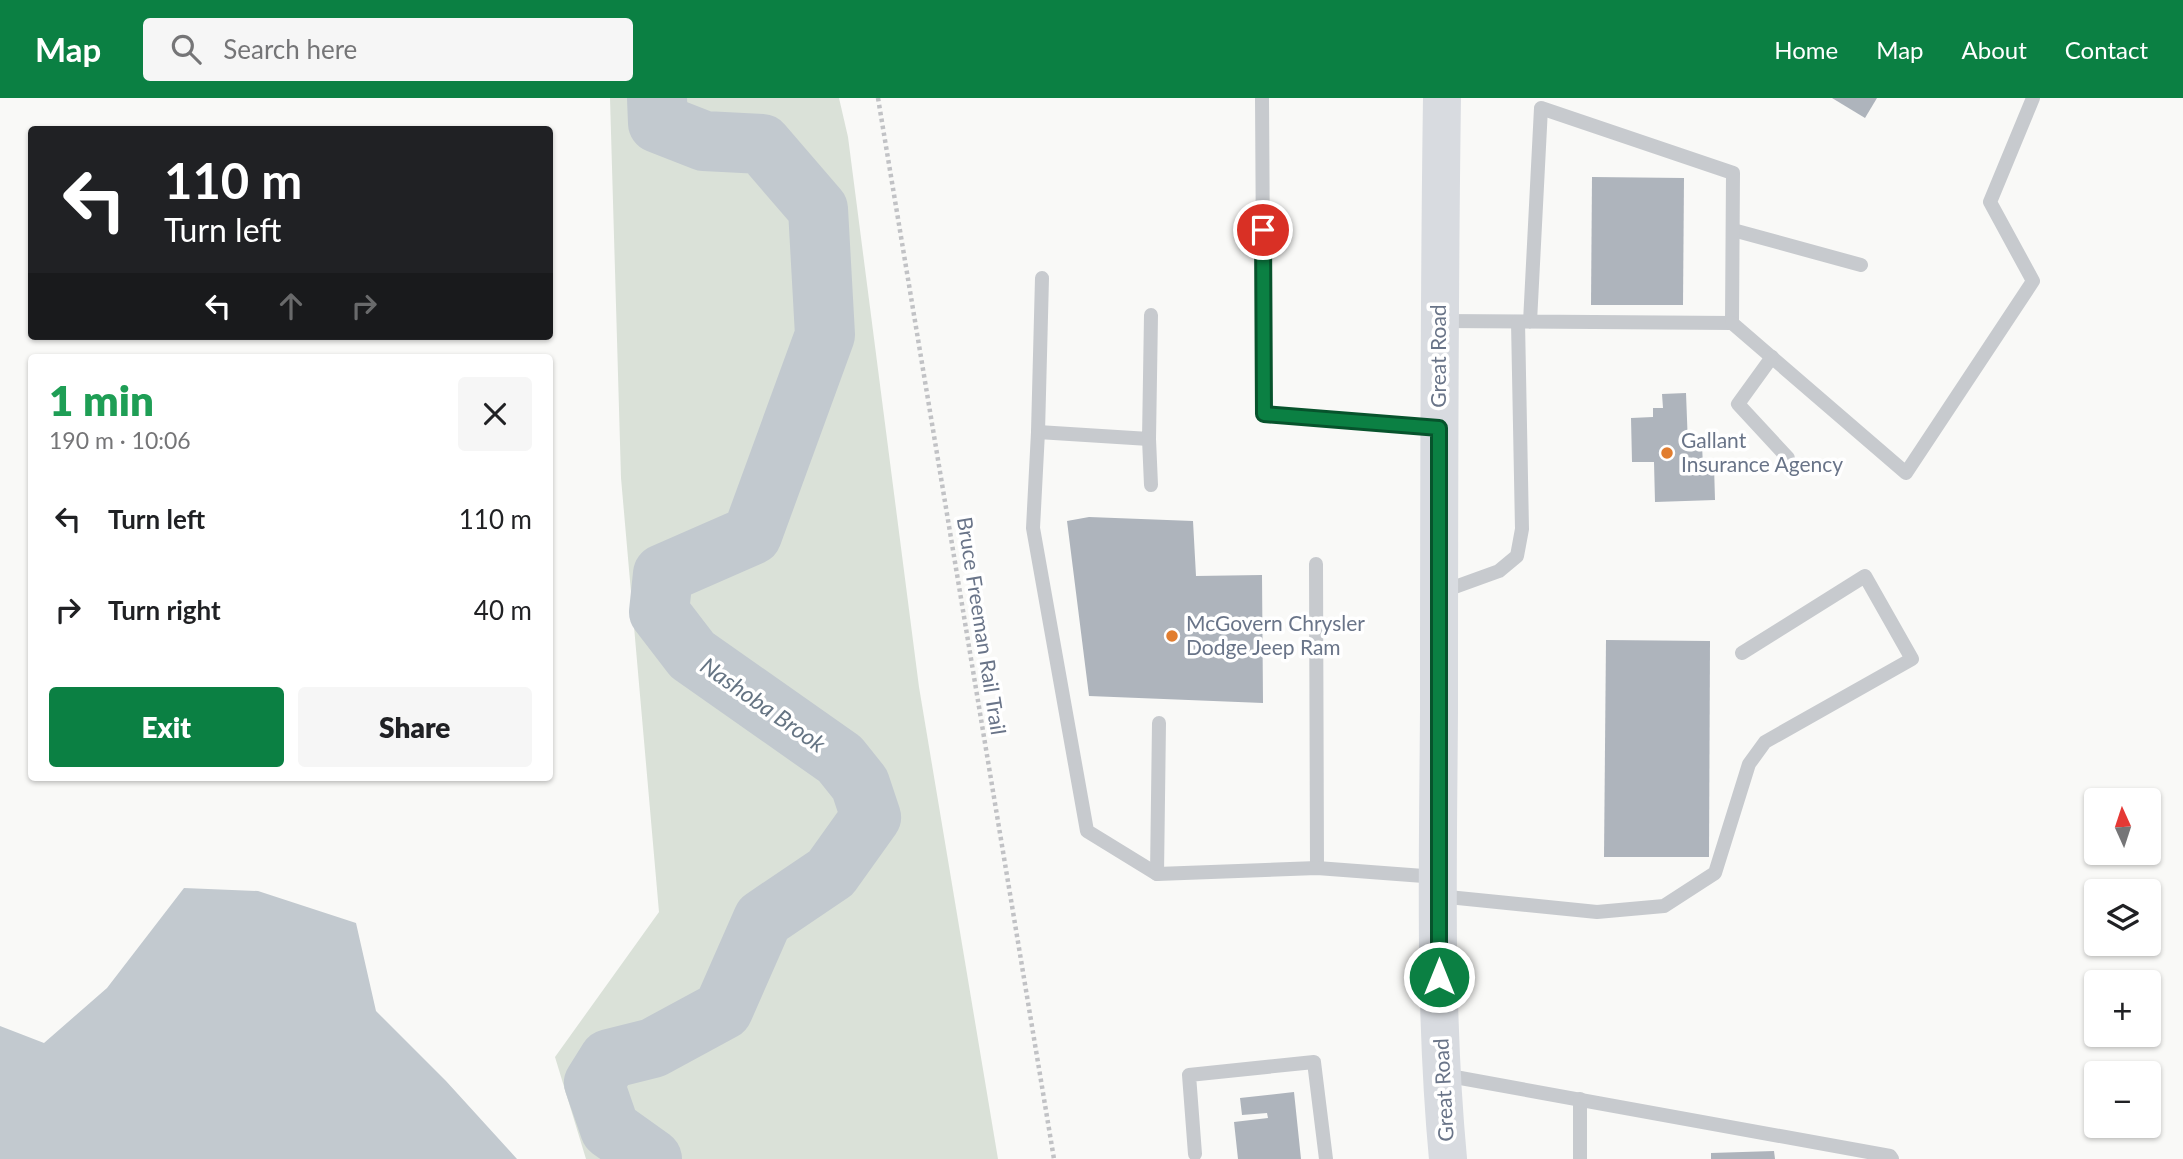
<!DOCTYPE html>
<html lang="en">
<head>
<meta charset="utf-8">
<style>
  body { margin:0; font-family:Lato,sans-serif; background:#f6f6f6; color:#202124; height:100vh; display:flex; flex-direction:column; font-size:26px; white-space:nowrap }
  * { box-sizing:border-box; margin:0 }
  p { font-size:23px; color:#757577 }
  .icon { flex:none; width:38px; height:38px; fill:none; stroke:currentColor; stroke-width:2; stroke-linecap:round; stroke-linejoin:round }
  .map { position:relative; flex:1; overflow:hidden }
  .panel { position:absolute; left:28px; top:256px; width:525px; height:427px; display:flex; flex-direction:column; background:#fff; border-radius:7px; box-shadow:0 2px 5px #0004 }
  .panel>* { flex:none }
  .hud { position:absolute; left:28px; top:28px; width:525px; height:214px; border-radius:7px; box-shadow:0 2px 5px #0004; background:#202124; color:#fff; overflow:hidden }
  .needle { width:46px; rotate:357deg }
  .buttons { position:absolute; left:2084px; top:690px; display:grid; gap:14px }
  .buttons a { display:grid; place-items:center; width:77px; height:77px; border-radius:7px; background:#fff; box-shadow:0 2px 5px #0004; font-size:35px }
  .pin { position:absolute; display:grid; place-items:center; width:60px; height:60px; color:#fff; margin:-30px; border:4px solid #fff; border-radius:50%; box-shadow:0 2px 7px #0007 }
  .me { position:absolute; width:77px; margin:-38px; rotate:0deg; stroke-linejoin:round; filter:drop-shadow(0 0 5px #0008) }
  .turn { display:flex; align-items:center; gap:24px; height:147px; padding:0 21px; font-size:32px }
  .turn .icon { width:91px; height:91px; stroke-width:2.5 }
  .turn b { display:block; font-size:49px; line-height:60px }
  .lanes { display:flex; align-items:center; height:66px; padding:0 21px; background:#0003; justify-content:center; gap:35px; direction:ltr }
  .lanes .off { opacity:.35 }
  .round { display:grid; place-items:center; flex:none; width:74px; height:74px; border-radius:7px; background:#f6f6f6 }
  .head { display:flex; align-items:center; justify-content:space-between; height:119px; padding:0 21px }
  h1 { font-size:42px; font-weight:800; line-height:52px; color:#1e9e55 }
  .button { display:flex; gap:14px; margin-top:auto; padding:14px 21px }
  .button a { flex:1; height:80px; border-radius:7px; background:#0b8043; color:#fff; font-size:28px; font-weight:800; line-height:80px; text-align:center }
  .button a+a { background:#f6f6f6; color:#202124 }
  ul { padding:0; list-style:none }
  li { display:flex; align-items:center; gap:21px; height:91px; padding:0 21px }
  li div { flex:1 }
  li b { display:block; font-size:26px }
  li em { font-style:normal }
  header { display:flex; align-items:center; gap:42px; box-sizing:border-box; height:98px; padding:0 35px; background:#0b8043; color:#fff }
  header strong { font-size:33px }
  nav { display:flex; gap:38px; margin-inline-start:auto; font-size:24px }
  .search { width:490px; height:63px; background:#f6f6f6; display:flex; align-items:center; gap:18px; box-sizing:border-box; padding:0 24px; border-radius:7px; color:#757577; font-size:26px }
  .map>svg:first-child { display:block }
  .green { fill:#dae1d8 }
  .water { fill:#c2c9cf }
  .lines { fill:none; stroke-linecap:round; stroke-linejoin:round }
  .river { stroke:#c2c9cf; stroke-width:60 }
  .building { fill:#aeb4bc }
  .path { stroke:#c1c2c5; stroke-width:4.5; stroke-dasharray:3.5 3.5; stroke-linecap:butt }
  .lane { stroke:#c7cace; stroke-width:14 }
  .secondary { stroke:#d8dbe0; stroke-width:38 }
  .route-casing { stroke:#07532c; stroke-width:18 }
  .route { stroke:#0b8043; stroke-width:12 }
  .poi-dot { fill:#e17d2f; stroke:#fff; stroke-width:2.5 }
  .labels { text-anchor:middle; stroke-width:7; stroke-linejoin:round; paint-order:stroke }
  .street-label { font-size:21px; fill:#697488; stroke:#fff }
  .poi-label { font-size:21px; fill:#697488; stroke:#fff; text-anchor:start }
  .water-label { font-size:23px; font-style:italic; fill:#657483; stroke:#fff }
</style>
</head>
<body>
<header>
<strong>Map</strong>
<div class="search"><svg class="icon" aria-label="search" viewBox="0 0 24 24"><circle cx="10" cy="10" r="6"/><path d="M15 15l6 6"/></svg>Search here</div>
<nav><a>Home</a><a>Map</a><a>About</a><a>Contact</a></nav>
</header>
<div class="map">
<svg width="2183" height="1061" viewBox="0 0 2183 1061">
  <rect width="100%" height="100%" fill="#f9f9f7"/>
  <!-- green -->
  <polygon class="green" points="610,0 839,0 848,39 919,589 998,1061 586,1061 555,959 659,814 621,380"/>
  <!-- water -->
  <polygon class="water" points="184,790 258,793 356,825 376,913 446,983 517,1061 0,1061 0,928 44,945 107,890"/>
  <g class="lines">
    <!-- river -->
    <polyline class="river" points="652,1061 610,1031 594,985 609,961 653,950 723,912 763,821 831,775 871,719 860,686 840,661 692,557 659,514 663,476 752,437 825,237 818,111 762,46 704,43 658,25 657,0"/>
  </g>
  <!-- building -->
  <g class="building">
    <polygon points="1832,0 1877,0 1865,20"/>
    <polygon points="1592,79 1684,80 1683,207 1591,207"/>
    <polygon points="1686,295 1688,347 1702,347 1703,368 1714,367 1715,402 1655,404 1654,364 1632,364 1631,320 1653,319 1653,310 1663,310 1662,296"/>
    <polygon points="1089,419 1193,423 1196,478 1262,477 1263,605 1089,598 1067,423"/>
    <polygon points="1606,542 1710,543 1709,759 1604,759"/>
    <polygon points="1294,994 1301,1061 1238,1061 1234,1024 1268,1020 1267,1015 1242,1017 1240,1000"/>
    <polygon points="1774,1053 1775,1061 1711,1061 1711,1055"/>
  </g>
  <g class="lines">
    <!-- path -->
    <polyline class="path" points="878,0 1054,1061"/>
    <!-- lane -->
    <g class="lane">
      <polyline points="1262,0 1264,316 1438,330"/>
      <polyline points="1733,132 1861,167"/>
      <polyline points="1151,217 1149,341 1038,334 1033,430 1087,733 1157,776"/>
      <polyline points="1440,223 1732,225 1733,75 1541,10 1530,224"/>
      <polyline points="1732,225 1906,375 2033,183 1990,104 2033,0"/>
      <polyline points="1772,259 1738,306 1788,360"/>
      <polyline points="1038,334 1042,180"/>
      <polyline points="1149,341 1151,387"/>
      <polyline points="1316,466 1317,770"/>
      <polyline points="1441,494 1499,473 1517,458 1522,431 1518,224"/>
      <polyline points="1159,625 1157,776 1317,770 1437,779"/>
      <polyline points="1438,798 1597,814 1664,808 1715,775 1749,666 1765,644 1912,561 1865,478 1742,555"/>
      <polyline points="1444,977 1890,1058 1892,1061"/>
      <polyline points="1195,1056 1189,977 1314,964 1326,1061"/>
      <polyline points="1580,1061 1580,1001"/>
    </g>
    <!-- secondary -->
    <path class="secondary" d="M1442,0C1439,204 1439,409 1439,613C1438,762 1434,912 1448,1061"/>
  </g>
  <g class="lines">
    <defs>
      <polyline id="route" points="1263,132 1264,316 1439,330 1439,879"/>
    </defs>
    <!-- route casing -->
    <use href="#route" class="route-casing"/>
    <!-- route -->
    <use href="#route" class="route"/>
  </g>
  <!-- markers -->
  <g class="poi-dot">
    <circle cx="1667" cy="355" r="7"/>
    <circle cx="1172" cy="538" r="7"/>
  </g>
  <g class="labels">
    <!-- street labels -->
    <g class="street-label">
      <text transform="translate(1439 258) rotate(-90)" y="7">Great Road</text>
      <text transform="translate(981 528) rotate(81)" y="7">Bruce Freeman Rail Trail</text>
      <text transform="translate(1444 992) rotate(-93)" y="7">Great Road</text>
    </g>
    <!-- poi labels -->
    <g class="poi-label">
      <text x="1681" y="350">Gallant<tspan x="1681" dy="24">Insurance Agency</tspan></text>
      <text x="1186" y="533">McGovern Chrysler<tspan x="1186" dy="24">Dodge Jeep Ram</tspan></text>
    </g>
    <!-- water labels -->
    <g class="water-label">
      <text transform="translate(763 607) rotate(35)" y="8">Nashoba Brook</text>
    </g>
  </g>
</svg>
<div class="buttons">
<a><svg class="needle" viewBox="-14 -14 28 28"><path d="M0-13l5 13h-10z" fill="#e53935"/><path d="M0 13l5-13h-10z" fill="#757577"/></svg></a>
<a><svg class="icon" aria-label="layers" viewBox="0 0 24 24"><path d="M12 4l9 5-9 5-9-5zM3 14l9 5 9-5"/></svg></a>
<a>+</a>
<a>−</a>
</div>
<div class="pin" style="left:1263px;top:132px;background:#d93025"><svg class="icon" aria-label="arrive" viewBox="0 0 24 24"><path d="M6 21V4h12l-3 4 3 4H6"/></svg></div>
<svg class="me" style="left:1439px;top:879px" viewBox="-20 -20 40 40"><circle r="17" fill="#0b8043" stroke="#fff" stroke-width="3"/><path d="M0-11L8 9 0 5-8 9z" fill="#fff"/></svg>
<div class="hud">
<div class="turn"><svg class="icon" aria-label="left" viewBox="0 0 24 24"><path d="M17 20v-9H6M10 6l-5 5 5 5"/></svg><div><b>110 m</b>Turn left</div></div>
<div class="lanes"><svg class="icon" aria-label="left" viewBox="0 0 24 24"><path d="M17 20v-9H6M10 6l-5 5 5 5"/></svg><svg class="icon off" aria-label="ahead" viewBox="0 0 24 24"><path d="M12 20V5M6 11l6-6 6 6"/></svg><svg class="icon off" aria-label="right" viewBox="0 0 24 24"><path d="M7 20v-9h11M14 6l5 5-5 5"/></svg></div>
</div>
<section class="panel">
<div class="head"><div><h1>1 min</h1><p>190 m · 10:06</p></div><a class="round"><svg class="icon" aria-label="close" viewBox="0 0 24 24"><path d="M6 6l12 12M18 6L6 18"/></svg></a></div>
<ul>
<li><svg class="icon" aria-label="left" viewBox="0 0 24 24"><path d="M17 20v-9H6M10 6l-5 5 5 5"/></svg><div><b>Turn left</b></div><em>110 m</em></li>
<li><svg class="icon" aria-label="right" viewBox="0 0 24 24"><path d="M7 20v-9h11M14 6l5 5-5 5"/></svg><div><b>Turn right</b></div><em>40 m</em></li>
</ul>
<div class="button"><a>Exit</a><a>Share</a></div>
</section>
</div>
</body>
</html>
